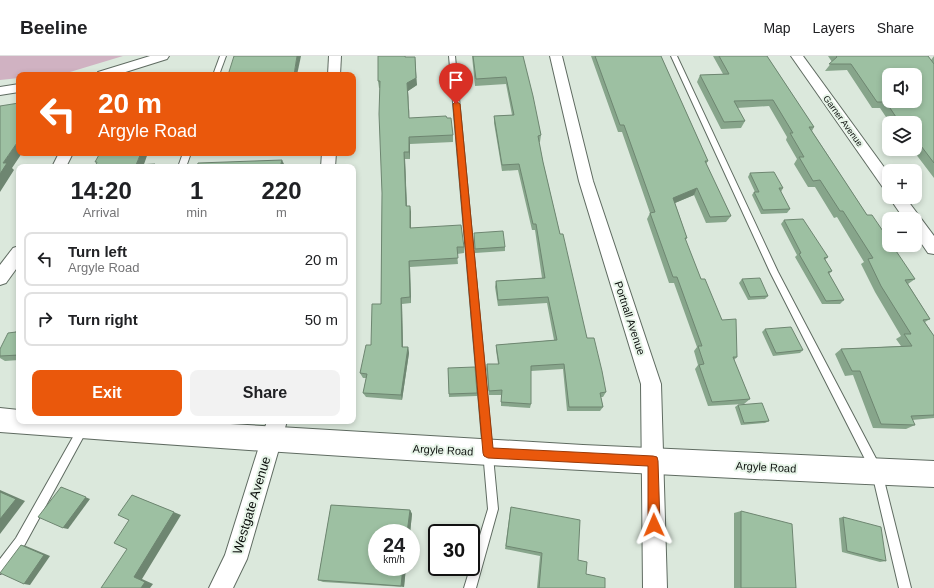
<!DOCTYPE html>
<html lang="en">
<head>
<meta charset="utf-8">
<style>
  body { margin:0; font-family:Helvetica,sans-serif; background:#f2f2f2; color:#202124; height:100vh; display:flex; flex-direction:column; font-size:15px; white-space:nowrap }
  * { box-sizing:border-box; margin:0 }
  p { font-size:13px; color:#757577 }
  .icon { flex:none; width:22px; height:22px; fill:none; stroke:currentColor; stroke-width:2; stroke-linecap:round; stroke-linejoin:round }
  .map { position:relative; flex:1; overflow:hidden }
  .side { position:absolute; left:16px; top:108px; width:340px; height:260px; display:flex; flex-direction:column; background:#fff; border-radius:8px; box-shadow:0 2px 6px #0003 }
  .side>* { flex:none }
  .banner { position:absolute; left:16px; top:16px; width:340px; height:84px; border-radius:8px; box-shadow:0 2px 6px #0003; background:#ea580c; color:#fff; overflow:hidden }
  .tools { position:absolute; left:882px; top:12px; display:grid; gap:8px }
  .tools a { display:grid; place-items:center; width:40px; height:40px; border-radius:8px; background:#fff; box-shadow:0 2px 6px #0003; font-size:20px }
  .speed { position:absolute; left:368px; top:468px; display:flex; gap:8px; font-size:20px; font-weight:700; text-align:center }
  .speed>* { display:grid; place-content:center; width:52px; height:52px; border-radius:50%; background:#fff; box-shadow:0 2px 6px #0003; line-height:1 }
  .speed small { font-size:10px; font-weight:400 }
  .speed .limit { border:2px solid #111; border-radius:6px; background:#fff; color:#111 }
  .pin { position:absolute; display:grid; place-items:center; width:34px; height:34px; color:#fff; margin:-41px -17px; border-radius:50% 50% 50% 0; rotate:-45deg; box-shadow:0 0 4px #0007 }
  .pin .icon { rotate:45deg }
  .me { position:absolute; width:44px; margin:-22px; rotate:359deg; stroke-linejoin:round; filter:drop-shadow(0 0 3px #0008) }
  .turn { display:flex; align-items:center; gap:14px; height:84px; padding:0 16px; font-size:18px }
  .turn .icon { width:52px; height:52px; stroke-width:2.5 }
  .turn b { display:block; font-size:28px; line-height:34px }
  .eta { display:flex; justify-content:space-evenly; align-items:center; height:68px; text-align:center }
  .eta b { font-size:24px; font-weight:600; line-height:28px }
  .primary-button { display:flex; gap:8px; margin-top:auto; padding:8px 16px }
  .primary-button a { flex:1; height:46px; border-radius:8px; background:#ea580c; color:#fff; font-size:16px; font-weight:600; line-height:46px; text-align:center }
  .primary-button a+a { background:#f2f2f2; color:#202124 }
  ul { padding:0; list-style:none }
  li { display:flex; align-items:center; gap:12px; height:54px; margin:0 8px 6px; padding:0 8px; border:2px solid #e0e0e0; border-radius:8px }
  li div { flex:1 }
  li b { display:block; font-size:15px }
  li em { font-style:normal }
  header { display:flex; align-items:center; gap:24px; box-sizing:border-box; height:56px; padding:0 20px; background:#fff; border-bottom:1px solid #e0e0e0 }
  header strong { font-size:19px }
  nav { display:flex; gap:22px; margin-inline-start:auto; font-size:14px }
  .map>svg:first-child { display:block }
  .green { fill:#d0b2c2 }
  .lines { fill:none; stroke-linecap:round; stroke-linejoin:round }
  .service-casing { stroke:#5f6b61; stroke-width:2 }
  .minor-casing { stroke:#5f6b61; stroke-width:2 }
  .tertiary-casing { stroke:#5f6b61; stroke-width:2 }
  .service { fill:#fff; fill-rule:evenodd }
  .minor { fill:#fff; fill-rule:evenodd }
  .tertiary { fill:#fff; fill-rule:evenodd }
  .wall { fill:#87a58b }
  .shaded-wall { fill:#6e8671 }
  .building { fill:#9dc0a2; stroke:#6e8671; fill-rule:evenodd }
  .route { fill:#ea580c; stroke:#983908 }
  .labels { text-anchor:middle; stroke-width:4; stroke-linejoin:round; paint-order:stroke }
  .far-street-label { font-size:9px; fill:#0d110e; stroke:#e8f5e9 }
  .street-label { font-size:11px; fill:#0d110e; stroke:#e8f5e9 }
  .near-street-label { font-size:13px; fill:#0d110e; stroke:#e8f5e9 }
</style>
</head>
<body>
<header>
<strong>Beeline</strong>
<nav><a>Map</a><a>Layers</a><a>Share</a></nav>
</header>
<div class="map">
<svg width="934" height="532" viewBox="0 0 934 532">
  <rect width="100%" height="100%" fill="#dbe8dc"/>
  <!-- green -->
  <polygon class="green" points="0,0 123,0 70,16 43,19 19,19 19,22 0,24"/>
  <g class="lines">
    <defs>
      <g id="service">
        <polygon points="220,0 226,0 219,19 213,19"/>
        <polygon points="449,0 455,0 498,453 476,532 464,532 488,453"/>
        <polygon points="671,0 677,0 778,216 881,412 911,532 899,532 872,417 770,216"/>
        <polygon points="183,97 191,97 186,111 178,111"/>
        <polygon points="82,365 92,365 24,490 4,516 0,518 0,503 16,482"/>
      </g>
      <g id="minor">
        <polygon points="150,0 169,0 167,3 116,19 97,19 98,16"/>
        <polygon points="329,0 341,0 340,19 328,19"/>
        <polygon points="550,0 562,0 593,125 661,328 667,532 643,532 641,328 579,125"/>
        <polygon points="791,0 803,0 889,118 889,134 884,133"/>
        <polygon points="19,28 19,36 0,39 0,31"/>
        <polygon points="59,97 73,97 66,111 52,111"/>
        <polygon points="322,97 336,97 335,111 321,111"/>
        <polygon points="889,141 905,141 934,180 934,198 928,197 915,178 915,163 904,163"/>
        <polygon points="19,190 19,209 6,227 0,229 0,209 13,192"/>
        <polygon points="267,365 287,365 247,503 233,532 209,532 225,499"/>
      </g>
      <path id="tertiary" d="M0,352L19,354V365H179L583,389L934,405V431C622,418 311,400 0,376Z"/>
    </defs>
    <!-- service casing -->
    <use href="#service" class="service-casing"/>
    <!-- minor casing -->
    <use href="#minor" class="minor-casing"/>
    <!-- tertiary casing -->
    <use href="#tertiary" class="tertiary-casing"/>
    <!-- service -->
    <use href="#service" class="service"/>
    <!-- minor -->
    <use href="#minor" class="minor"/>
    <!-- tertiary -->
    <use href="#tertiary" class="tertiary"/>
  </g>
  <!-- wall -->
  <g class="wall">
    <polygon points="378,0 405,0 417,29 408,35 409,62 447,62 453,79 453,86 410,88 410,103 405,103 407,150 411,156 411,172 464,191 464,197 457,198 458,208 410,211 411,247 402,248 403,291 408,291 409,297 402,344 366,341 363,337 366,322 363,322 360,317 371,289 381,248 382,137 380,32 379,32 378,25"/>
    <polygon points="472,0 523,0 541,79 540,86 539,86 543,106 560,178 587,282 606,336 603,341 601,341 603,351 600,355 567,355 563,313 531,315 531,348 530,352 501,350 501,339 489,339 486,313 487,308 498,308 496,294 496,289 554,284 547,247 498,250 495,231 496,225 542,222 535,174 532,174 518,114 502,115 494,67 494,60 512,59 506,28 475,30"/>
    <polygon points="591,0 661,0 708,105 706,108 731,160 726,166 706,167 694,139 675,147 687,182 685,184 701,223 722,264 737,301 734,304 750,343 744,348 708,350 695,313 698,309 694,295 697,291 674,227 669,227 647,163 650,157 622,76 618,76"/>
    <polygon points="713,0 767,0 814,71 812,75 867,159 915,223 908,228 930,263 925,266 934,280 934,362 912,364 915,369 906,373 873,372 853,319 845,320 835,298 841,293 901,290 896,283 901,280 875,236 861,208 864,206 837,161 834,162 815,131 808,131 794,108 797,103 786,84 787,81 769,50 737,52 745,65 741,72 721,73 697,26 700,19 723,18"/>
    <polygon points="828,0 928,0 931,4 934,0 934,122 912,93 915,93 915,67 890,67 880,52 872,52 847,14 825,15 832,6"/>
    <polygon points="750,117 783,132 781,136 790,153 787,157 761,158 752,139 754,136 755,136 748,121"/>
    <polygon points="784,164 828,201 825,204 832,215 829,218 844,244 840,248 822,248 795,201 797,199 781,168"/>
    <polygon points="474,177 505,191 505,195 475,197"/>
    <polygon points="742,223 768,240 765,243 748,244 739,227"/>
    <polygon points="19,270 19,304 5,305 0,302 0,293 16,276"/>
    <polygon points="765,273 803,294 800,297 773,300 762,276"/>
    <polygon points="448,312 477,337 477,340 449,341"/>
    <polygon points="738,349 769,365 765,367 741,369 735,351"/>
    <polygon points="331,449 410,454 412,458 410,477 377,477 377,511 406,511 404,531 323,526 318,524"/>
    <polygon points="511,451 578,504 586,518 605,532 537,532 540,500 505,493 510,455"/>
    <polygon points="741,455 796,532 734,532 734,457"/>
    <polygon points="843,461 886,505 880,506 842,496 839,462"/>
  </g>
  <!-- shaded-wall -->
  <g class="shaded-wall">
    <polygon points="297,0 301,0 297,19 294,19"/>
    <polygon points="415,1 417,29 408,35 410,69 407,27"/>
    <polygon points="409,81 410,88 410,103 409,96"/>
    <polygon points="19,84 19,97 22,97 12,112 14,114 0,136 0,118 3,107"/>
    <polygon points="404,96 405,103 407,156 406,150"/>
    <polygon points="141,97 148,97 143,111 136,109"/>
    <polygon points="282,104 285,110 284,111 280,111"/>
    <polygon points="697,132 694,139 670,149 673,142"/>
    <polygon points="410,150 411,156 411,178 410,172"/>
    <polygon points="409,205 410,211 411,247 410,241"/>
    <polygon points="401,242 402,248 403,296 402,291"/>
    <polygon points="408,291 409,297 402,344 401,339"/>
    <polygon points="61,431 90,443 68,473 63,472"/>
    <polygon points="0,434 25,445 0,478"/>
    <polygon points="132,439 181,459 142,523 153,528 150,532 141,532 134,521"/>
    <polygon points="410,454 412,458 410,477 407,477"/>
    <polygon points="21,489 26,490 50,500 30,529 24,528"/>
    <polygon points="403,511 406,511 404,531 401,530"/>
  </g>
  <!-- building -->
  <g class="building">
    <polygon points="234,0 297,0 294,19 228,19"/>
    <polygon points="378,0 405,0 405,1 415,1 416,22 407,27 409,62 446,60 447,62 451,62 453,79 409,81 409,96 404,96 406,150 410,150 410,172 461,169 464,191 457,191 458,202 409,205 410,241 401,242 402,291 408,291 401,339 363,337 367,318 360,317 366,289 371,289 372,248 381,248 382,137 379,58 380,25 378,25"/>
    <polygon points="473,0 523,0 533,40 541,79 538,80 543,106 560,178 563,178 587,282 594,282 602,315 606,336 600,337 603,351 569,351 564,308 531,310 531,348 501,346 502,334 489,335 487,308 499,308 496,289 557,284 548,241 498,244 496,225 545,222 536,168 533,168 519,108 502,109 494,60 514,59 506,21 476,23"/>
    <polygon points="595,0 661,0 708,105 705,105 731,160 710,161 697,132 673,142 687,182 685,182 701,223 705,223 722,264 736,263 737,301 733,301 750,343 712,346 699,309 704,308 698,290 702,290 677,221 673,221 650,157 655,156 624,69 620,69"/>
    <polygon points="719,0 767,0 814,71 809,71 846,127 867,159 872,159 889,184 889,189 892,189 915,223 905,224 930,263 923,264 934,280 934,359 911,360 915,369 881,368 860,315 852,315 841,293 912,290 904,278 911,278 881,230 868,203 873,202 843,155 840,155 820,124 813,125 799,101 804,101 790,77 793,77 773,44 734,45 745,65 724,66 700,19 729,18"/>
    <path d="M836,0H928L934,8V107L915,82V67H900L886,46H877L851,8H829L837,1ZM889,19H915V45H889Z"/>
    <polygon points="19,47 19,81 18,82 19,82 19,84 3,107 7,107 0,118 0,50"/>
    <polygon points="100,97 141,97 136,109 155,108 154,111 95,111 97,106 95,106"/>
    <polygon points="282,104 280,111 197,111 198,107"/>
    <polygon points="774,116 783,132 779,132 790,153 763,154 754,136 759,136 750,117"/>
    <polygon points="803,163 828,201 824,202 832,215 828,216 844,244 826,245 799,198 801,197 784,164"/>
    <polygon points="503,175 505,191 475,193 474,177"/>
    <polygon points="760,222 768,240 750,241 742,223"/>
    <polygon points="19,270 19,299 0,300 0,293 8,277 16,276"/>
    <polygon points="791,271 803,294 776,297 765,273"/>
    <polygon points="475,311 477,337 449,338 448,312"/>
    <polygon points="762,347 769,365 744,367 738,349"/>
    <polygon points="61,431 86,441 63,472 38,461"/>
    <polygon points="0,436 16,443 0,463"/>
    <polygon points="132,439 174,456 134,521 145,526 141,532 101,532 127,493 114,487 129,464 118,459"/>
    <polygon points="331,449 410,454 407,477 377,477 377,511 403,511 401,530 318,524"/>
    <polygon points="511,451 580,464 578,504 587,506 586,518 605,522 605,532 539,532 542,497 506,490"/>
    <polygon points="741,455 792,468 796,532 741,532"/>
    <polygon points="843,461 881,471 886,505 847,495"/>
    <polygon points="21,489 44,499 24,528 0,517"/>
  </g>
  <!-- route -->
  <polygon class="route" points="456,45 460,48 493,392 653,400 657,401 658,405 660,469 658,473 654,474 650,473 648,469 648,410 488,402 484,400 483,397 453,48"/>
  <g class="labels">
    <!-- far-street labels -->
    <g class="far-street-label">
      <text transform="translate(843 65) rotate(54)" y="3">Garner Avenue</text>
    </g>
    <!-- street labels -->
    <g class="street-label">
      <text transform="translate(630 262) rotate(72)" y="4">Portnall Avenue</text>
      <text transform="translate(443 394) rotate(3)" y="4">Argyle Road</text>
      <text transform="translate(766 411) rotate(3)" y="4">Argyle Road</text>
    </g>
    <!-- near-street labels -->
    <g class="near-street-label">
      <text transform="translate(251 449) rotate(-73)" y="5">Westgate Avenue</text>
    </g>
  </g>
</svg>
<div class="tools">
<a><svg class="icon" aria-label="sound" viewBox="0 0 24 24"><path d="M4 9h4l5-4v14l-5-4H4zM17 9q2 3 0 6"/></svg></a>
<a><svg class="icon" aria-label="layers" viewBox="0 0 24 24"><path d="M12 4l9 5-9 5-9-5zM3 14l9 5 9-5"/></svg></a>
<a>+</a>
<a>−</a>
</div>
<div class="speed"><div>24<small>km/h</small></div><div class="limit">30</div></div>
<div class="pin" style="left:456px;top:48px;background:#d93025"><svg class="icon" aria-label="arrive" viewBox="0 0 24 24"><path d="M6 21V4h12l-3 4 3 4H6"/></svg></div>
<svg class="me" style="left:654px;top:469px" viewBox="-20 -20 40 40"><path d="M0-17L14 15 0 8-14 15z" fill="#ea580c" stroke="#fff" stroke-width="4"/></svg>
<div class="banner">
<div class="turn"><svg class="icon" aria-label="left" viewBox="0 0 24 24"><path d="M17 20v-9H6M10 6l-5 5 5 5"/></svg><div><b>20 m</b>Argyle Road</div></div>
</div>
<section class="side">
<div class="eta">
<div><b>14:20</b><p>Arrival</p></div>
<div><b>1</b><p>min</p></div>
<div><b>220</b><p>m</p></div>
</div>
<ul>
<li><svg class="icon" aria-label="left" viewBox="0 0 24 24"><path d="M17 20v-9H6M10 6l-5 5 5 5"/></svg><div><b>Turn left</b><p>Argyle Road</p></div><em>20 m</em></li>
<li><svg class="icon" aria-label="right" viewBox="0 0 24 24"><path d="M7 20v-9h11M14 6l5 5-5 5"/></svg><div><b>Turn right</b></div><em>50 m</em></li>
</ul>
<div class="primary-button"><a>Exit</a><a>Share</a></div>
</section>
</div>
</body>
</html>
